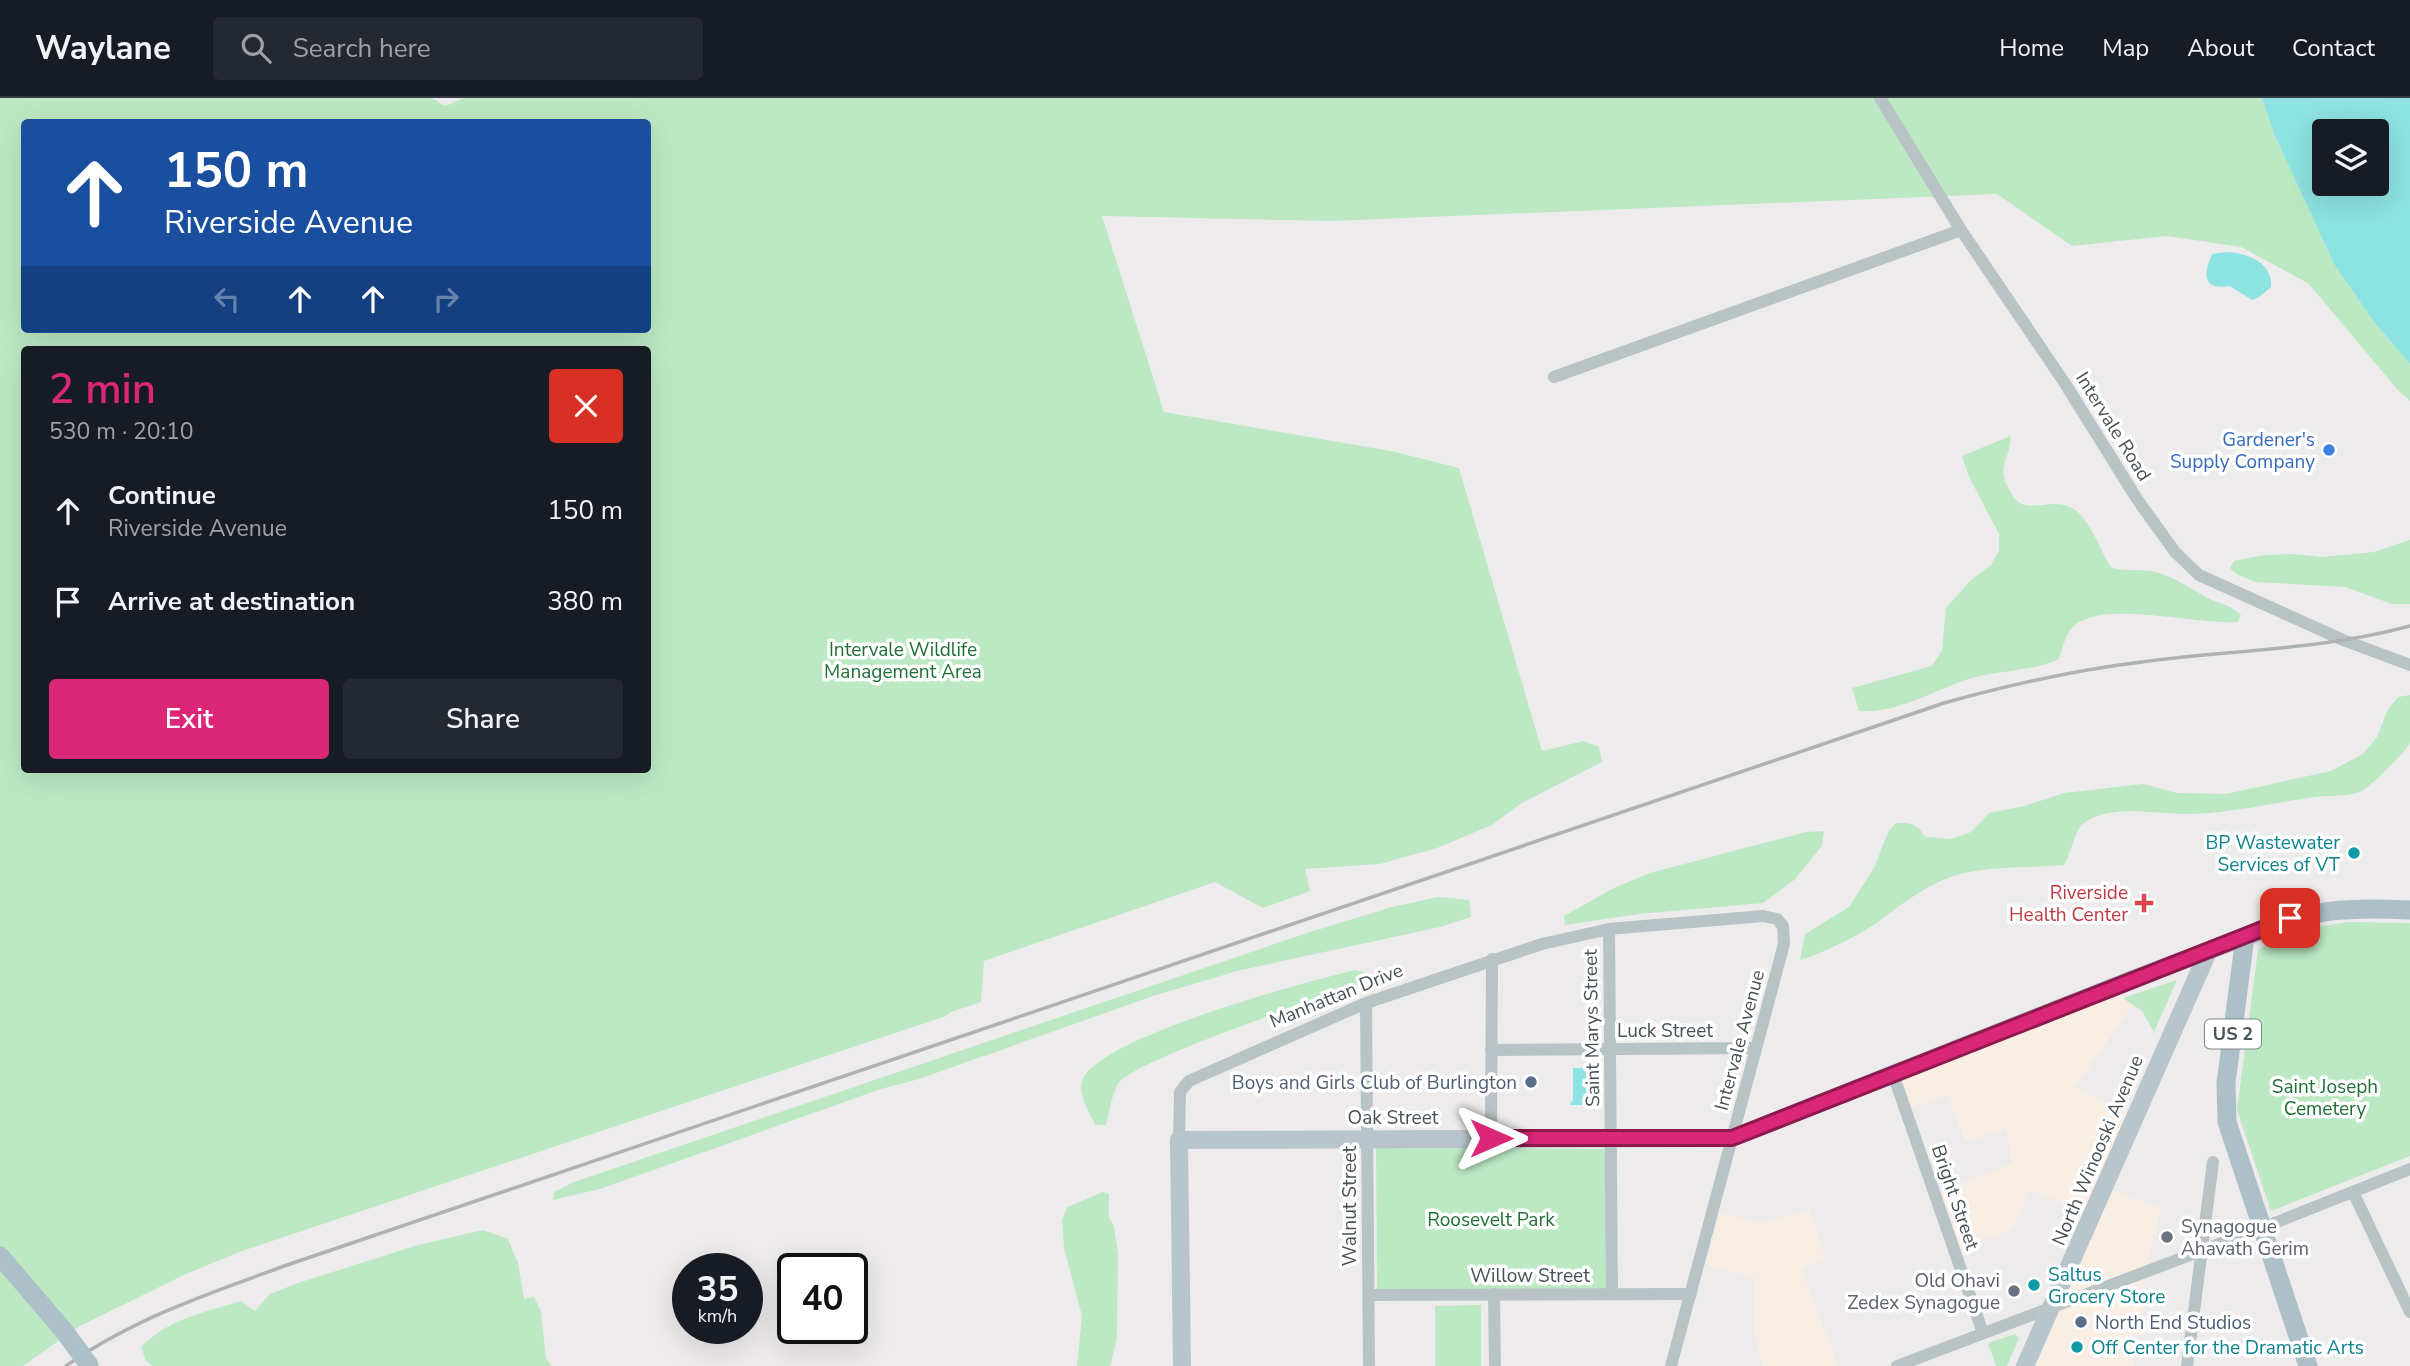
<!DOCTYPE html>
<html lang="en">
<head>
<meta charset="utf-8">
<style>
  body { margin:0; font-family:"Nunito Sans",sans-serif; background:#242831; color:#f1f3f6; height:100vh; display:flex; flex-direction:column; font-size:26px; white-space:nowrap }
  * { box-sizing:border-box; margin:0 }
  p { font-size:23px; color:#9ea1a6 }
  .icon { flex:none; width:38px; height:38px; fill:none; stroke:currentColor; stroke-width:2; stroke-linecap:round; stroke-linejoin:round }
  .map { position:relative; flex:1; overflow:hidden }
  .drawer { position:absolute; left:21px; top:248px; width:630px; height:427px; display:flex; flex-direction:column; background:#171b24; border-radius:7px; box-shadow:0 7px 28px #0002 }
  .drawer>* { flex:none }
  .top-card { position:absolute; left:21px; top:21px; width:630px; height:214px; border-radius:7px; box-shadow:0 7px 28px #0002; background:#1a4fa0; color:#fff; overflow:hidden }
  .buttons { position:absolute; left:2312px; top:21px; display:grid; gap:14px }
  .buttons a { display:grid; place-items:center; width:77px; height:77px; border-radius:7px; background:#171b24; box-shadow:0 7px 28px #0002; font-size:35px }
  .speed { position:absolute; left:672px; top:1155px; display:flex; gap:14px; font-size:35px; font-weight:700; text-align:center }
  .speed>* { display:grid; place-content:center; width:91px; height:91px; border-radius:50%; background:#171b24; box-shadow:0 7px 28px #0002; line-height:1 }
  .speed small { font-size:18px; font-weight:400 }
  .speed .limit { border:4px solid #111; border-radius:10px; background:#fff; color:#111 }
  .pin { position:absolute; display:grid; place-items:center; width:60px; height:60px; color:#fff; margin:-30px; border-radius:14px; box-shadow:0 4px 10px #0006 }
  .me { position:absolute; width:77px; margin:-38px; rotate:90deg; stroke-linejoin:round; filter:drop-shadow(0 0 5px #0008) }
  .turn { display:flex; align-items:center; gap:24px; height:147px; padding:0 28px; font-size:32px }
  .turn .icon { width:91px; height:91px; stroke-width:2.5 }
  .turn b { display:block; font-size:49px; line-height:60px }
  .lanes { display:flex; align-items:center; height:66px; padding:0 28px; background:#0003; justify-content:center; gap:35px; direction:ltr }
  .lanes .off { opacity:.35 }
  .round { display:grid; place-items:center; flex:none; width:74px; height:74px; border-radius:7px; background:#242831 }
  .head { display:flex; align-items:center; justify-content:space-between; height:119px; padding:0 28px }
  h1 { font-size:42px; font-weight:600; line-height:52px; color:#db2777 }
  .action { display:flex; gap:14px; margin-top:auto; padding:14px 28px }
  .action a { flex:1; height:80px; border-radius:7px; background:#db2777; color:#fff; font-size:28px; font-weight:600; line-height:80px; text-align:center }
  .action a+a { background:#242831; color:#f1f3f6 }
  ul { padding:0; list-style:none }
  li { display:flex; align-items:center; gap:21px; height:91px; padding:0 28px }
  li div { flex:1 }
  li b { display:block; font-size:26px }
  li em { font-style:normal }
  header { display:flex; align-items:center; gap:42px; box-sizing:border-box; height:98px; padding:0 35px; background:#171b24; border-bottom:2px solid #363941 }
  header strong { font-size:33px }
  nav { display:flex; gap:38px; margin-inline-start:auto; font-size:24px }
  .search { width:490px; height:63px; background:#242831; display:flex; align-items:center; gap:18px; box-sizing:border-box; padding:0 24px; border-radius:7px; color:#9ea1a6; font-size:26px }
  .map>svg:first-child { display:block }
  .commercial { fill:#f9eee4 }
  .green { fill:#bce9c4; fill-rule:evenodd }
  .water { fill:#8de2e2; fill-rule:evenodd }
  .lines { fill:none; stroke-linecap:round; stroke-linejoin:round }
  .street { stroke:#b8c3c6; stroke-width:12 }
  .secondary { stroke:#b8c6cc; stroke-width:18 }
  .primary { stroke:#adc0c8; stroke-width:19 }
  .rail { stroke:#aeb2b5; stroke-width:3.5 }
  .primary-bridge { stroke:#adc0c8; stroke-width:19 }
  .route-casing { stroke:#8e194d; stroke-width:18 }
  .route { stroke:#db2777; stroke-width:12 }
  .shop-dot { fill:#3f7fe0; stroke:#fff; stroke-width:2.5 }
  .culture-dot { fill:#0f9aa8; stroke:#fff; stroke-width:2.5 }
  .health-dot { fill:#e0444e; stroke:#fff; stroke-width:2.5 }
  .service-dot { fill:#5c6f8a; stroke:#fff; stroke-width:2.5 }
  .worship-dot { fill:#6b7280; stroke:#fff; stroke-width:2.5 }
  .labels { text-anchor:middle; stroke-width:7; stroke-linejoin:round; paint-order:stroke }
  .shield { fill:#fff; stroke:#7e8689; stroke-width:2 }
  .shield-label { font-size:18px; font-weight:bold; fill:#465256 }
  .street-label { font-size:19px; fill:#465256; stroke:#fff }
  .shop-label { font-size:19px; fill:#366cbe; stroke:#fff; text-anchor:end }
  .park-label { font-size:19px; fill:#1f6f36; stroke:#fff }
  .culture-label { font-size:19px; fill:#0d838f; stroke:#fff; text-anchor:start }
  .health-label { font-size:19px; fill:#be3a42; stroke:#fff; text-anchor:end }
  .service-label { font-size:19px; fill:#4e5e75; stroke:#fff; text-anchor:end }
  .worship-label { font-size:19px; fill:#5b616d; stroke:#fff; text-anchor:start }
</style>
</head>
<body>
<header>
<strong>Waylane</strong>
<div class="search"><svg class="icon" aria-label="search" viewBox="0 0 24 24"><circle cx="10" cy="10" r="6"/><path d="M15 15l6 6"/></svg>Search here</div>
<nav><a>Home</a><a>Map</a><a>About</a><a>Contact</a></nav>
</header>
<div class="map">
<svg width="2410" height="1268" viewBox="0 0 2410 1268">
  <rect width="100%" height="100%" fill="#eeebec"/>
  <!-- commercial -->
  <g class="commercial">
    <polygon points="2121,896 2123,900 2133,906 2075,990 2144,1021 2113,1092 2161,1110 2142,1189 2144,1236 2132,1237 2133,1268 2036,1268 2098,1125 2081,1113 2030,1092 2012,1132 1961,1151 1941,1094 2012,1065 2006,1030 1970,1043 1965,1042 1947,997 1911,1010 1902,982"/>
    <polygon points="1809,1111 1825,1160 1801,1170 1838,1268 1763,1268 1754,1231 1755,1180 1706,1167 1720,1115 1763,1125"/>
  </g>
  <!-- green -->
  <g class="green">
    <path d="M0,0H432L445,8L464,0H2262L2275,38L2334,166L2374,224L2410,266V303L2397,291L2308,185L2241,149L2167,138L2072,148L1997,96L1331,123L1102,118L1164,314L1391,353L1459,370L1542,653L1584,643L1599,649L1602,664L1520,706L1492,727L1437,750L1380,766L1305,771L1310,793L1263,810L1215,784L984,863L981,904L951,914L946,918L242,1153L186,1176L78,1229L23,1268H0ZM24,24H648V231H24ZM24,252H648V672H24Z"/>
    <path d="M2010,338C2012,354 2001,363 2004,379C2004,383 2008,389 2010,393C2024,422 2048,397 2072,410C2094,422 2104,467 2113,470C2120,473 2144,471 2155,474C2175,479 2191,491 2208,500C2220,506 2231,507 2241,517L2238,524C2197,527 2104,502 2075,527C2065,536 2063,549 2059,561C2031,574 1998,572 1969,581C1934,592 1897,616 1859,613L1852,590L1932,568L1942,552L1946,510L1972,481L1991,467L1999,453V436L1969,379L1962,358Z"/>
    <polygon points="2410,442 2410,506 2392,506 2345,489 2256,484 2238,477 2230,470 2234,463 2265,457 2292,456 2322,459 2374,454"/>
    <path d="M2410,597C2410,609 2410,633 2410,645C2408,651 2369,690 2362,693C2348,699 2330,697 2315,699C2271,705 2228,716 2183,716C2154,716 2110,706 2084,725C2075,731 2071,756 2064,767C2024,771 1979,766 1941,783C1918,793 1898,809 1878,824C1860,837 1821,856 1800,862L1805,836L1849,809L1874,770L1888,734L1896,725C1912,724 1917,726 1925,739L1951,741L1971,734L1989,715L2024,708L2064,695L2143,686L2177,695L2226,696L2331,673L2363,656L2377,639L2388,611L2398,599Z"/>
    <polygon points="1824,733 1822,748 1794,782 1763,805 1639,816 1565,827 1564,818 1614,790 1650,775 1806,734"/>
    <polygon points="1438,799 1469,802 1471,819 1440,829 1237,873 1153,898 919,981 881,991 600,1091 553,1102 554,1094 574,1084 1310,834 1392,809"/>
    <path d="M2348,824L2410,825V1058L2271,1113L2237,1012L2258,852C2284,833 2317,829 2348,824Z"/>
    <path d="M1355,872L1368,875L1362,886C1326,898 1131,963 1118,986C1112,995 1109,1016 1106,1027H1096C1089,1015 1078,997 1082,983C1095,940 1309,883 1355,872Z"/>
    <polygon points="2177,882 2154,934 2142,913 2123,900"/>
    <polygon points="1376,1049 1607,1051 1606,1191 1377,1191"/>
    <polygon points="1103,1094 1109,1096 1109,1120 1114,1128 1118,1156 1117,1240 1110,1268 1077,1268 1082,1218 1064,1150 1062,1122 1067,1109"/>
    <path d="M483,1132L508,1141L518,1165L524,1201L534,1199L541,1213L546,1261L552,1268H152L146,1263L141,1249C168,1221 205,1214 241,1203L255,1213L270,1196L298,1185L418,1147Z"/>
    <polygon points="1481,1207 1481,1268 1435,1268 1435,1208"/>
    <polygon points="2015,1236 2019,1240 2007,1268 1996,1268 1988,1245"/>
  </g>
  <!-- water -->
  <g class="water">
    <path d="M2262,0H2410V266L2374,224L2334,166L2275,38ZM2324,33H2376V86H2324Z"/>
    <path d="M2227,154C2248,155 2273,165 2271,189L2259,199L2252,202L2230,188C2204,192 2202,178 2212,156Z"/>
    <polygon points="1573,970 1591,970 1591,1003 1593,1007 1570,1007 1571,1003 1573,1003"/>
  </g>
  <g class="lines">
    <!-- street -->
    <g class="street">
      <polyline points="1880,0 1961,132 2064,284 2137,401 2175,454 2199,477 2343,542 2410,567"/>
      <polyline points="1554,279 1961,132"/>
      <polyline points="1609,831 1612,1196"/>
      <polyline points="1366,905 1369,1268"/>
      <polyline points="1491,952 1756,950"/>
      <polyline points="1893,976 1983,1235"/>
      <polyline points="1491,1039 1492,861"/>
      <polyline points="1179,1042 1180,994 1189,983 1366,905 1542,846 1609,831 1763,818 1777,821 1783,828 1784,846 1671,1268"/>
      <polyline points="2353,1094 2410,1214"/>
      <polyline points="1494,1196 1495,1268"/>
      <polyline points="1369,1197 1691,1196"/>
      <polyline points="1897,1268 2277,1124 2410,1071"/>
      <polyline points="2187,1268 2213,1064"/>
    </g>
    <!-- secondary -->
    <g class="secondary">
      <polyline points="1182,1268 1179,1042 1732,1040 2130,882 2245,839"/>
      <polyline points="2025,1268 2208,854"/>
    </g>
    <!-- primary -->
    <g class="primary">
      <polyline points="0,1158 64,1233"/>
      <path d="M2308,1268L2227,1024L2226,985L2245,839C2306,811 2345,809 2410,812"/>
    </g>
    <!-- rail -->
    <path class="rail" d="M66,1268C134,1220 215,1193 293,1165L1944,605C2009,587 2074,572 2142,564C2230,552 2323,552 2410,528"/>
    <!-- primary-bridge -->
    <polyline class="primary-bridge" points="64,1233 89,1267"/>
  </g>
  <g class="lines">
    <defs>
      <polyline id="route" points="1491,1040 1732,1040 2290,820"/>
    </defs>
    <!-- route casing -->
    <use href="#route" class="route-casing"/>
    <!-- route -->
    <use href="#route" class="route"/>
  </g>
  <!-- markers -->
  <circle class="shop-dot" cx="2329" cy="352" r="7"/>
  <g class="culture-dot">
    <circle cx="2354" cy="755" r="7"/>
    <circle cx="2034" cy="1187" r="7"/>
    <circle cx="2077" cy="1249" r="7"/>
  </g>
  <path class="health-dot" d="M2140.5 794.5h7v7h7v7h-7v7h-7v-7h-7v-7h7z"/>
  <g class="service-dot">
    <circle cx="1531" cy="984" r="7"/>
    <circle cx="2081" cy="1224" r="7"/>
  </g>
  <g class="worship-dot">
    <circle cx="2167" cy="1139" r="7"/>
    <circle cx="2014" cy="1193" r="7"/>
  </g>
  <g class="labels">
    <!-- shield labels -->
    <rect class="shield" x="2205" y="921.5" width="56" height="29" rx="5"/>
    <g class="shield-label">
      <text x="2233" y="942">US 2</text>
    </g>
    <!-- street labels -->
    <g class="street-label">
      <text transform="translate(2114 328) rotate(58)" y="7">Intervale Road</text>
      <text transform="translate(1336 897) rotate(-22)" y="7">Manhattan Drive</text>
      <text transform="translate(1591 930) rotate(-91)" y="7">Saint Marys Street</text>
      <text x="1665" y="939">Luck Street</text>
      <text transform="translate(1739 942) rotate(-75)" y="7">Intervale Avenue</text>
      <text x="1393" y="1026">Oak Street</text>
      <text transform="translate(2097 1052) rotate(-67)" y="7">North Winooski Avenue</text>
      <text transform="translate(1956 1099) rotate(71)" y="7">Bright Street</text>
      <text transform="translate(1349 1108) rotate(-90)" y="7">Walnut Street</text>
      <text x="1530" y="1184">Willow Street</text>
    </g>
    <!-- shop labels -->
    <g class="shop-label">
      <text x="2315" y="348">Gardener's<tspan x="2315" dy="22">Supply Company</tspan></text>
    </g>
    <!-- park labels -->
    <g class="park-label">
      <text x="903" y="558">Intervale Wildlife<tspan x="903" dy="22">Management Area</tspan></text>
      <text x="2325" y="995">Saint Joseph<tspan x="2325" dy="22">Cemetery</tspan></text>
      <text x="1491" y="1128">Roosevelt Park</text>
    </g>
    <!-- culture labels -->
    <g class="culture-label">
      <text x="2340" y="751" text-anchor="end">BP Wastewater<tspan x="2340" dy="22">Services of VT</tspan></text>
      <text x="2048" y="1183">Saltus<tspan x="2048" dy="22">Grocery Store</tspan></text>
      <text x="2091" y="1256">Off Center for the Dramatic Arts</text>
    </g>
    <!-- health labels -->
    <g class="health-label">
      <text x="2128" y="801">Riverside<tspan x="2128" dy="22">Health Center</tspan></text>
    </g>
    <!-- service labels -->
    <g class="service-label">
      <text x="1517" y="991">Boys and Girls Club of Burlington</text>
      <text x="2095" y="1231" text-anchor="start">North End Studios</text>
    </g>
    <!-- worship labels -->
    <g class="worship-label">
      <text x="2181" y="1135">Synagogue<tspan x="2181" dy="22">Ahavath Gerim</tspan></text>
      <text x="2000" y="1189" text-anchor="end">Old Ohavi<tspan x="2000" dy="22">Zedex Synagogue</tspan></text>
    </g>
  </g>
</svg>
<div class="buttons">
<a><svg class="icon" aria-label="layers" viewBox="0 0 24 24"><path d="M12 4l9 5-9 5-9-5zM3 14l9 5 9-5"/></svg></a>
</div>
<div class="speed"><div>35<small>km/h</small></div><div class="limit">40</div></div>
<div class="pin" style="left:2290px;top:820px;background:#d93025"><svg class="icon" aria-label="arrive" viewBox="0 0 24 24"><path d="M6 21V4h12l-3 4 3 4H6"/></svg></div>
<svg class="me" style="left:1491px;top:1040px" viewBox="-20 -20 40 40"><path d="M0-17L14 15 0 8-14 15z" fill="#db2777" stroke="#fff" stroke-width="4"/></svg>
<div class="top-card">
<div class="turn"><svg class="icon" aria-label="ahead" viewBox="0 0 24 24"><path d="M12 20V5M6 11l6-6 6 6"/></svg><div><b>150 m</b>Riverside Avenue</div></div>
<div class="lanes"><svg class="icon off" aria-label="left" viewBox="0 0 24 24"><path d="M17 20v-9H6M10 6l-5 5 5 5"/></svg><svg class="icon" aria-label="ahead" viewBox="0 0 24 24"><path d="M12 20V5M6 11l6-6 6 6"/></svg><svg class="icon" aria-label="ahead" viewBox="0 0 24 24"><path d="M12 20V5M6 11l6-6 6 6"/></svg><svg class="icon off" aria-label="right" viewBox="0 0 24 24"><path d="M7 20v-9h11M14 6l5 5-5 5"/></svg></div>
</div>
<section class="drawer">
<div class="head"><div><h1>2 min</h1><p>530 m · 20:10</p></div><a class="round" style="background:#d93025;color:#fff"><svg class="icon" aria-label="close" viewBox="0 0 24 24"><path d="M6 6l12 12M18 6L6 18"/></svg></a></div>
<ul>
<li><svg class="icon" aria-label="ahead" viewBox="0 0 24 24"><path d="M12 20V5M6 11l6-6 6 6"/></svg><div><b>Continue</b><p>Riverside Avenue</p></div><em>150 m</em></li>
<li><svg class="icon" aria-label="arrive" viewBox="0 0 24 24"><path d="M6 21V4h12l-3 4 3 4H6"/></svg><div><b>Arrive at destination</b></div><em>380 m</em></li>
</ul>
<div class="action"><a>Exit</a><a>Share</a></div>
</section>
</div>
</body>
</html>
